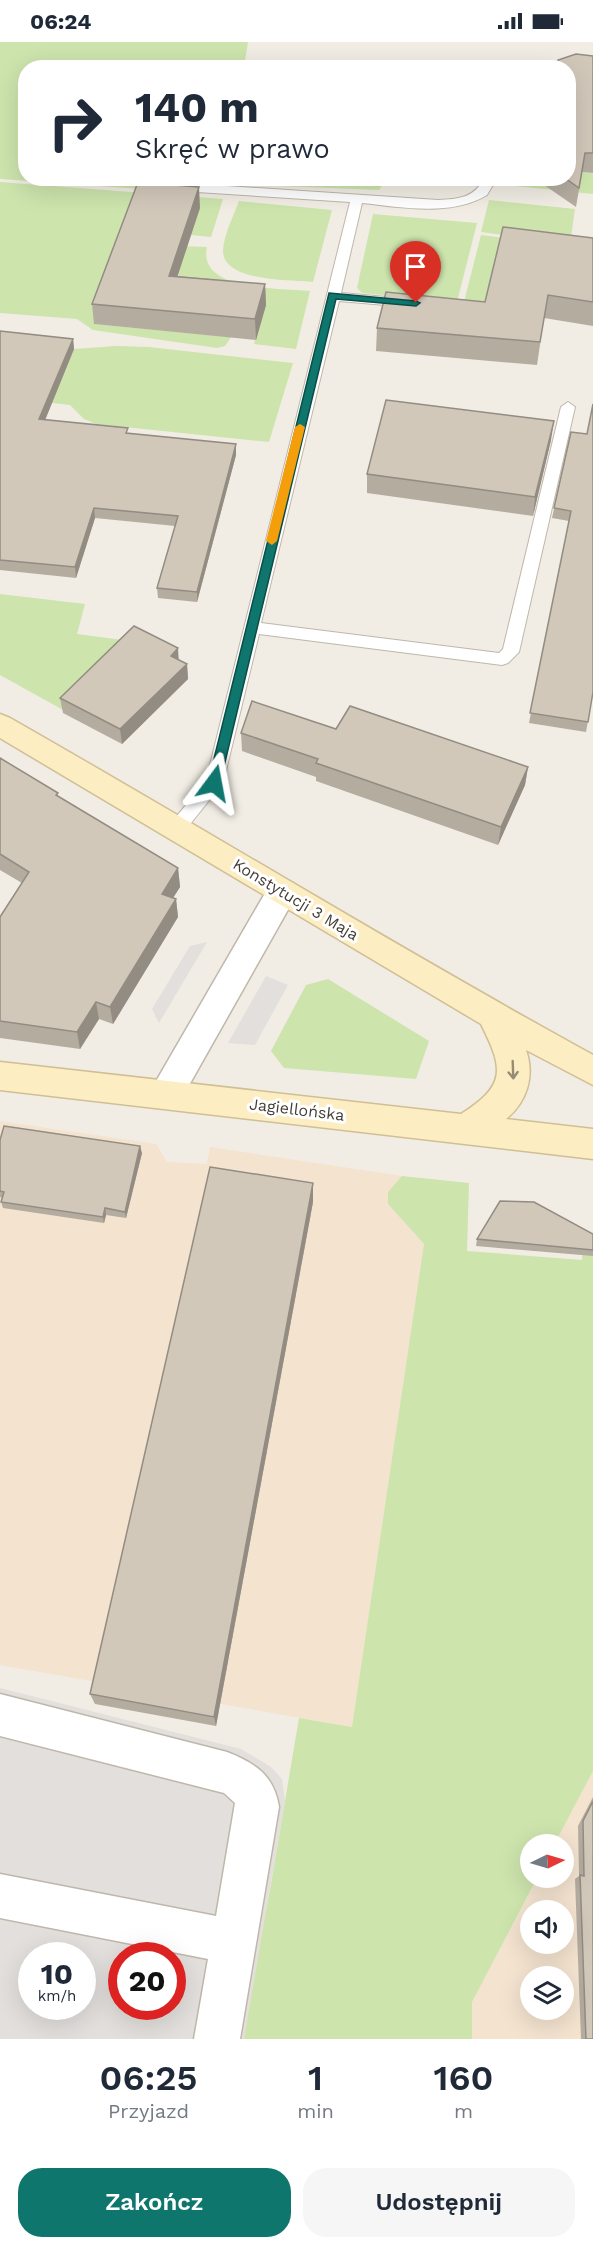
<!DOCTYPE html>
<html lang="pl">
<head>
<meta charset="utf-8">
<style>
  body { margin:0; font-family:"Work Sans",sans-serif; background:#f6f6f7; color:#1f2937; height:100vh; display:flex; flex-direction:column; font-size:22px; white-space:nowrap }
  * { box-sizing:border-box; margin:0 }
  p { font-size:20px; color:#747a83 }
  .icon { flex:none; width:33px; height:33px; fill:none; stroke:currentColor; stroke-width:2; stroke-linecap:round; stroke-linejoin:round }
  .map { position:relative; height:1997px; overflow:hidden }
  .panel { display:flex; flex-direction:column; background:#fff; flex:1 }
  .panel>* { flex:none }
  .guide { position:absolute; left:18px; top:18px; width:558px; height:126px; border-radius:24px; box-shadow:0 6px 24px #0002; background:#fff; color:#1f2937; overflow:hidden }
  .needle { width:39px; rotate:85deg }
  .fabs { position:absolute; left:520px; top:1792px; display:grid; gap:12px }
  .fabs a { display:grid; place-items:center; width:54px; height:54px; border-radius:50%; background:#fff; box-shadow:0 6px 24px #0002; font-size:30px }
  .speed { position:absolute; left:18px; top:1900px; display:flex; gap:12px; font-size:30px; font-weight:700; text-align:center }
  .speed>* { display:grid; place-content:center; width:78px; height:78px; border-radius:50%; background:#fff; box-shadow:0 6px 24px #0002; line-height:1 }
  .speed small { font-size:15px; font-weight:400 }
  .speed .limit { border:9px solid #d22; background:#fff; color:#111 }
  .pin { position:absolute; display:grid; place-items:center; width:51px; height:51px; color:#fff; margin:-62px -26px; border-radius:50% 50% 50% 0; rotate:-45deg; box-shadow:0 0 6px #0007 }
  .pin .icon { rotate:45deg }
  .me { position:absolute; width:66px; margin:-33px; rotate:13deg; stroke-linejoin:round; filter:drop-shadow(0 0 4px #0008) }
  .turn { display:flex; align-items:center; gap:21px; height:126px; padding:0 18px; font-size:27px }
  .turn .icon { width:78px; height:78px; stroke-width:2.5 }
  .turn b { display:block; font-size:42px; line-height:51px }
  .eta { display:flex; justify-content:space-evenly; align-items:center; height:102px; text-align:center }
  .eta b { font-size:36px; font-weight:600; line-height:42px }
  .action { display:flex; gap:12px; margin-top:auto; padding:12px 18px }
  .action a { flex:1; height:69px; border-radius:24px; background:#0f766e; color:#fff; font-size:24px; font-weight:600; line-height:69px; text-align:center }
  .action a+a { background:#f6f6f7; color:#1f2937 }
  .status { display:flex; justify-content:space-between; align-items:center; height:42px; padding:0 30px; background:#fff; direction:ltr }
  .status svg { height:16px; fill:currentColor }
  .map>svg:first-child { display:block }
  .commercial { fill:#f3e3cf; fill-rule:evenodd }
  .green { fill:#cde4ad }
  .parking { fill:#e2dfdc; fill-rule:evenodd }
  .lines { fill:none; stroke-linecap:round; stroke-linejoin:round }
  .lane-casing { stroke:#bfb7aa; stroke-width:2 }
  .street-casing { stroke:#bfb7aa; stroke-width:3 }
  .secondary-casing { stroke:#d0bf95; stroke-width:3 }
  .lane { fill:#fff; fill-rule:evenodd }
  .street { fill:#fff; fill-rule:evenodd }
  .secondary { fill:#fcedc2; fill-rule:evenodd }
  .wall { fill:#b5aca0 }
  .shaded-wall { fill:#938c82 }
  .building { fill:#d2c8ba; stroke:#938c82; stroke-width:1.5 }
  .oneway { stroke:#968c74 }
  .route { fill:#0f766e; stroke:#0a4d48; stroke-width:1.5 }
  .slow { fill:#f59e0b }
  .labels { text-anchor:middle; stroke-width:6; stroke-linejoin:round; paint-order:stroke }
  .street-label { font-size:16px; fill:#433d34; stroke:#fff }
</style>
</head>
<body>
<div class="status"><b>06:24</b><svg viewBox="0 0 49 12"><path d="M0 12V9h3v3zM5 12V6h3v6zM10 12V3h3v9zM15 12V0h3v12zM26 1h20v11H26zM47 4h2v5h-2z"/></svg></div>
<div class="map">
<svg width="593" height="1997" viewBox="0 0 593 1997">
  <rect width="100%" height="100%" fill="#f1ede4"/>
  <!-- commercial -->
  <g class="commercial">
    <polygon points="0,1079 156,1102 167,1120 207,1122 210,1105 402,1134 388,1150 388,1162 424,1202 352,1685 0,1623"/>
    <path d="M593,1729V1997H472V1960L537,1836H564V1803H554ZM531,1869H564V1902H531ZM531,1935H564V1968H531Z"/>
  </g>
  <!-- green -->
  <g class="green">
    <polygon points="0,0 248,0 244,25 26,26 26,136 161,137 141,147 0,137"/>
    <polygon points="577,130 593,131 593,152 515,144 505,138 535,137 578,149"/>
    <polygon points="200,137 387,137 379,148 230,142"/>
    <polygon points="0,140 223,157 211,195 191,193 200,166 94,282 231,295 225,304 217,306 93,288 77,277 0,271"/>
    <polygon points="489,158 575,167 570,202 481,190"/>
    <path d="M239,159L332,168L313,240C291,238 222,240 223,208C224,192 234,173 239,159Z"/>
    <polygon points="373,172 477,181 457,260 362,251 357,246"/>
    <polygon points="481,193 568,204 485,274 464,260"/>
    <path d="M182,204L207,205C197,250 282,246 310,249L296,307L254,302L265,263L168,246Z"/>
    <polygon points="116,304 149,305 293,321 269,400 96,382 84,377 70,363 0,355 63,334 74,307"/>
    <polygon points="0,552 85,562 77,592 130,599 65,669 0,633"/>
    <polygon points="328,937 429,999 416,1037 284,1026 271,1009 306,943"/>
    <polygon points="402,1134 469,1141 467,1209 582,1218 583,1206 593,1206 593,1729 554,1803 531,1803 531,1836 537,1836 472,1960 472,1997 241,1997 271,1842 299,1676 352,1685 424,1202 388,1162 388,1150"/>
  </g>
  <!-- parking -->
  <g class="parking">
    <polygon points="207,900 159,981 152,967 190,904"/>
    <polygon points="266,934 288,943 255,1003 228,1001"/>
    <path d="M0,1646L241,1707L271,1725L282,1737L285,1759L244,1997H0ZM32,1914H82V1965H32ZM122,1914H172V1965H122Z"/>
  </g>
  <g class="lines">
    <defs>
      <path id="lane" d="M484,136H497L487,153C451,175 402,165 362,161L341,251L409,257L416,261L409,265L339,259L261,581L499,611L503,607L561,365L568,360L575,365L519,610L508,621L502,623L259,592L223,741L183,791H171L168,786L171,781L206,739L350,160L197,150L191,146L197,142L438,158C458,157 475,156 484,136Z"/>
      <g id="street">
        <polygon points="282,838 293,841 298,850 179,1061 167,1065 155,1061 150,1051 155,1041 271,841"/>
        <path d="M0,1652L227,1710C255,1721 274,1733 279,1765L240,1997H194L208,1917L0,1876V1832L216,1874L235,1761L224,1751L0,1694Z"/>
      </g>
      <path id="secondary" d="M0,672L10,676C205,787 396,905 593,1013V1043L526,1008C535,1034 527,1060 506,1077L593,1087V1117L0,1048V1020L461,1072C506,1043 504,1028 481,982L0,696Z"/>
    </defs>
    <!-- lane casing -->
    <use href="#lane" class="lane-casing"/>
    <!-- street casing -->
    <use href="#street" class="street-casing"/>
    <!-- secondary casing -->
    <use href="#secondary" class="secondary-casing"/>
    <!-- lane -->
    <use href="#lane" class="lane"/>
    <!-- street -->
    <use href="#street" class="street"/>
    <!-- secondary -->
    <use href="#secondary" class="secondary"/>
  </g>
  <!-- wall -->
  <g class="wall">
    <polygon points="593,14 593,131 582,130 576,165 534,136 568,136"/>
    <polygon points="200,166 177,234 265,242 266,263 256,298 94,282 92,262"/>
    <polygon points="593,196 593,284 544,276 537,323 376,309 377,286 485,260"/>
    <polygon points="0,289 73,297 74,307 45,378 128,391 236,413 197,560 158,556 157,546 175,484 95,476 76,536 0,528"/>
    <polygon points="571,390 593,650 586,690 529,681 569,479 552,476"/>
    <polygon points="551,398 533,474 367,451 367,432"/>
    <polygon points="179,618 187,622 188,637 122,702 63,671 60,656"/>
    <polygon points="336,687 528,725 525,743 498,803 316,739 316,735 242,709 241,691"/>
    <polygon points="0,716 58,751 58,754 178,826 180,845 173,856 176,857 178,875 113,982 99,977 80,1007 0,996 0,875 22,841 0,828"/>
    <polygon points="0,1098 142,1111 126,1176 106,1173 104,1181 3,1166 1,1160 2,1156 0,1155"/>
    <polygon points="313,1160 216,1684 95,1662 90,1652"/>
    <polygon points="593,1192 593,1214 476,1204 477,1197"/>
    <polygon points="593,1755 593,1997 581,1997 575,1837 579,1834 578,1784"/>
  </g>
  <!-- shaded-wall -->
  <g class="shaded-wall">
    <polygon points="199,145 200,166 171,254 169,234"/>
    <polygon points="265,242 266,263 256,298 255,277"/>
    <polygon points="73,297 74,307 41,388 39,377"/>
    <polygon points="554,379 551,398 533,474 535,455"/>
    <polygon points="236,402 236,413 197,560 197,550"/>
    <polygon points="94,466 95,476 76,536 75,525"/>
    <polygon points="178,606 179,622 171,614"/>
    <polygon points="187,622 188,637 122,702 120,687"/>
    <polygon points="528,725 525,743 498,803 501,785"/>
    <polygon points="178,826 180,845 164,870 162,852"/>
    <polygon points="176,857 178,875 113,982 110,965"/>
    <polygon points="96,960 99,977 80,1007 77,990"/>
    <polygon points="140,1104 142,1111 126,1176 125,1170"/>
    <polygon points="313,1141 313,1160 216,1684 214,1675"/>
    <polygon points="105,1166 106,1173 104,1181 103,1175"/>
  </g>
  <!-- building -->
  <g class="building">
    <polygon points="576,12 593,14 593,111 585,111 579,146 565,136 568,136 568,26 557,26 558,18"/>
    <polygon points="138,140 199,145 169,234 265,242 255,277 92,262"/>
    <polygon points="503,185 593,196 593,260 548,253 540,300 377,286 386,250 485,260"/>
    <polygon points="0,289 73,297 39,377 128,386 126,391 236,402 197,550 157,546 178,474 94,466 75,525 0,518"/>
    <polygon points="386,358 554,379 535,455 367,432"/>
    <polygon points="593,362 593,650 588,680 530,671 571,469 554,466 571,390 587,392"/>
    <polygon points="134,584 178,606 171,614 187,622 120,687 60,656"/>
    <polygon points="252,659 336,687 350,664 528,725 501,785 316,721 318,717 241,691"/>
    <polygon points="0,716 58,751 56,753 178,826 162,852 176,857 110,965 96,960 77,990 0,979 0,875 29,830 0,812"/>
    <polygon points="4,1084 140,1104 125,1170 105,1166 103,1175 1,1160 4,1150 0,1149 0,1098"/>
    <polygon points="210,1125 313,1141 214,1675 90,1652"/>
    <polygon points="500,1159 534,1160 593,1192 593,1208 477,1197"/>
    <polygon points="593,1759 593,1997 586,1997 580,1833 584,1834 583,1779"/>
  </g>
  <!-- one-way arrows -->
  <defs><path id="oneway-shaft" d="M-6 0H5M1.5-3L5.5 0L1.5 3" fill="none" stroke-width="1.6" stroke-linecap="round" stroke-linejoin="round" transform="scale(1.5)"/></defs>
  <use class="oneway" href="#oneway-shaft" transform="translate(513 1028) rotate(88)"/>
  <!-- route -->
  <polygon class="route" points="329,251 416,259 420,261 416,264 336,257 220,741 214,746 208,741"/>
  <!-- slow -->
  <polygon class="slow" points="300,382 305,385 277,499 272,503 266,499 295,385"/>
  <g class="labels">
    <!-- street labels -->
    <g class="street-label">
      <text transform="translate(296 857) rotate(31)" y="6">Konstytucji 3 Maja</text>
      <text transform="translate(297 1067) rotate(7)" y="6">Jagiellońska</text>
    </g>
  </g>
</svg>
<div class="fabs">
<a><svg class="needle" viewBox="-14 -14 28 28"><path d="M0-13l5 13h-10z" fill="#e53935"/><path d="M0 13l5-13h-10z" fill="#747a83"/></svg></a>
<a><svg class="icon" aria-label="sound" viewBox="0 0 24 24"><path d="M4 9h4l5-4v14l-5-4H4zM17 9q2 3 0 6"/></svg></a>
<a><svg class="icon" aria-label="layers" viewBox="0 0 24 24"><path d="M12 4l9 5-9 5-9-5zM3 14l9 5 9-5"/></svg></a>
</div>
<div class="speed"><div>10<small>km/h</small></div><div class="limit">20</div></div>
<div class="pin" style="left:416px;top:261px;background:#d93025"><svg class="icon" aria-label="arrive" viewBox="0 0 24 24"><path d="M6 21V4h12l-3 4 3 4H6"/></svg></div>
<svg class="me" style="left:214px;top:741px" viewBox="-20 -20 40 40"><path d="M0-17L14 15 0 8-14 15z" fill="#0f766e" stroke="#fff" stroke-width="4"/></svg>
<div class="guide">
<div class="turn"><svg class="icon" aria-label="right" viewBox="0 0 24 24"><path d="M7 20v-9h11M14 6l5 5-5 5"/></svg><div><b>140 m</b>Skręć w prawo</div></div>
</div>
</div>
<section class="panel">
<div class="eta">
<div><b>06:25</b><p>Przyjazd</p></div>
<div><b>1</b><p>min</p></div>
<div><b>160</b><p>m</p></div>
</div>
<div class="action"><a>Zakończ</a><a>Udostępnij</a></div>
</section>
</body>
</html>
